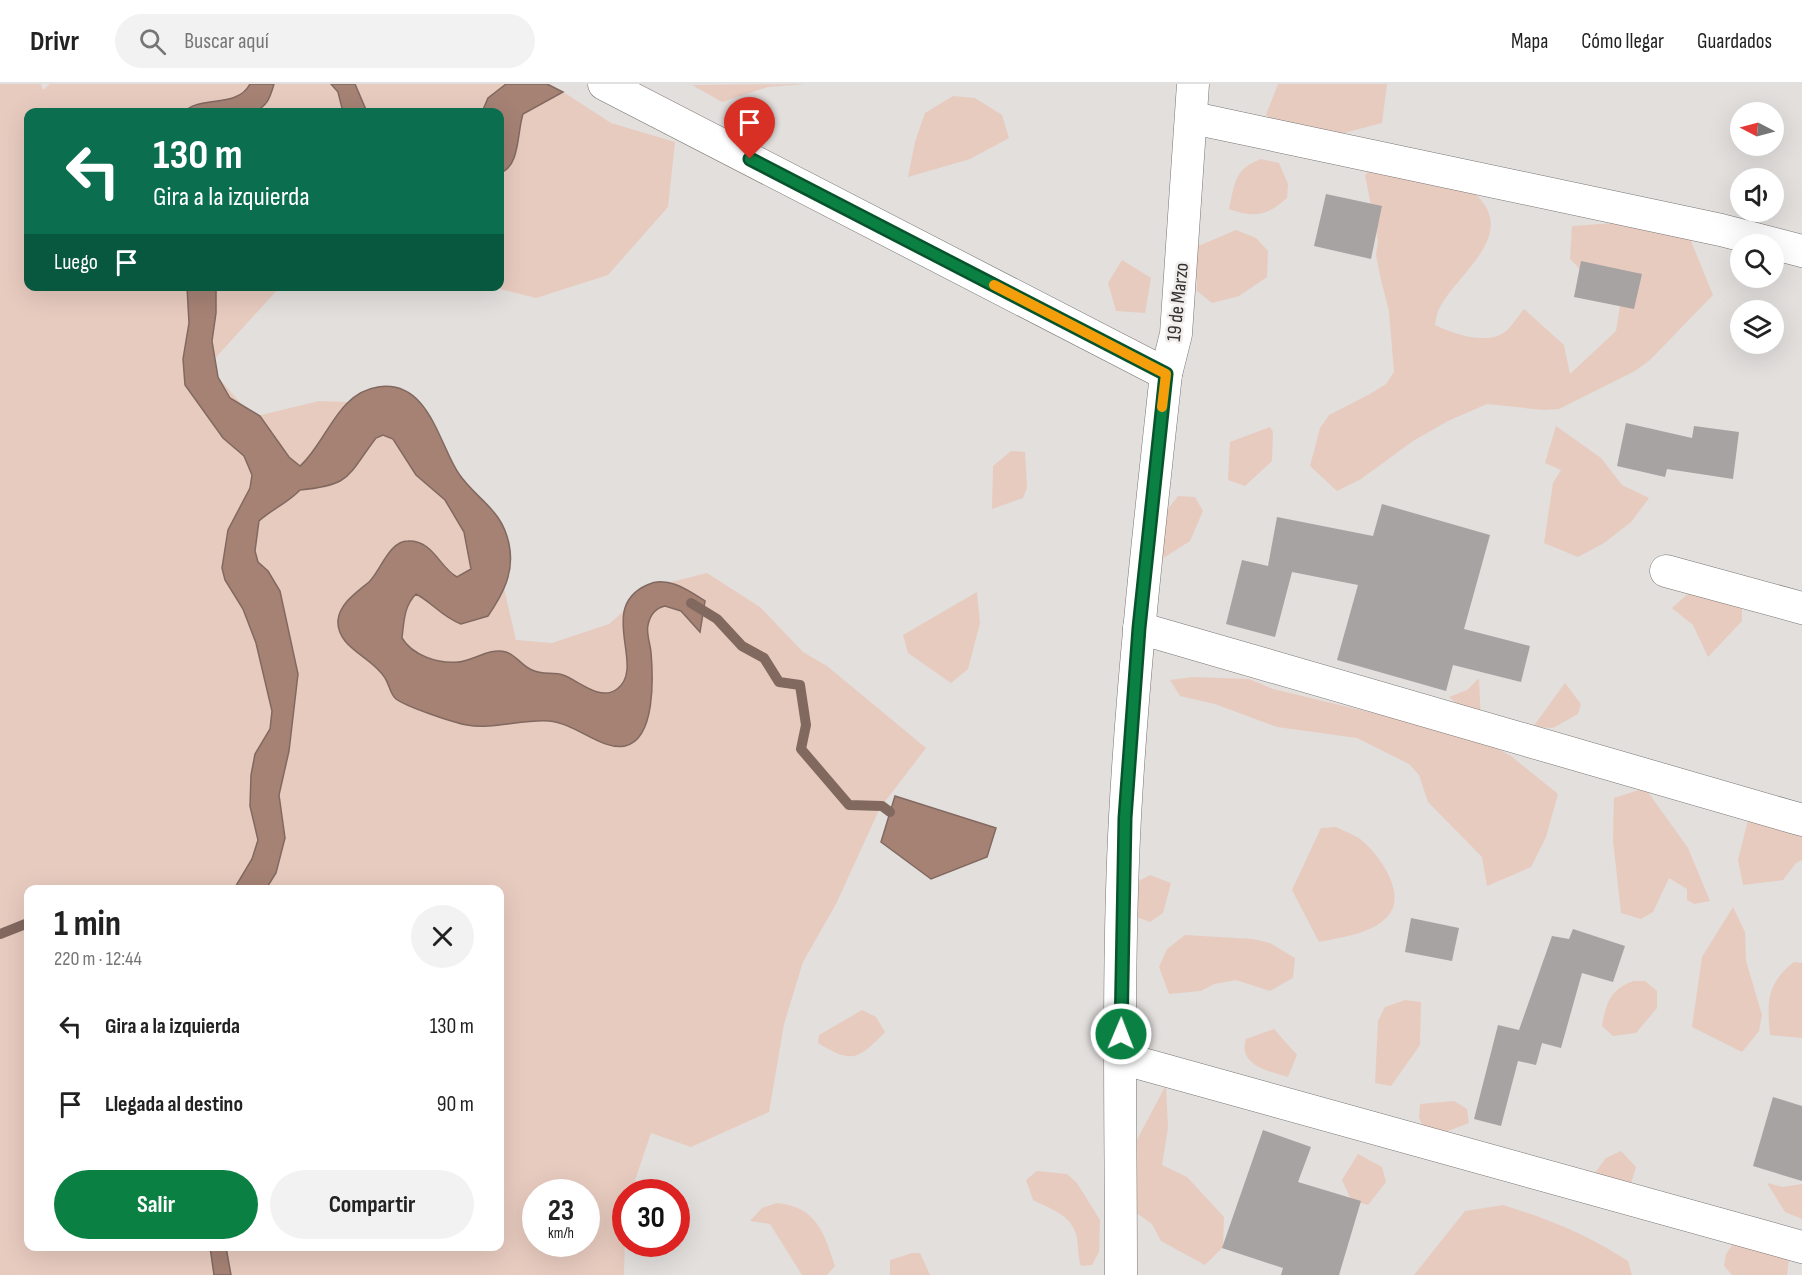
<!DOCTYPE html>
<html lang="es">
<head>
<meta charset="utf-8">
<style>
  body { margin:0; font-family:"Sofia Sans Condensed",sans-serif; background:#f2f2f2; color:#222; height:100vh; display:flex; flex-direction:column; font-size:22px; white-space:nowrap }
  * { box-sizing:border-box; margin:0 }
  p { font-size:20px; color:#767676 }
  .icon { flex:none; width:33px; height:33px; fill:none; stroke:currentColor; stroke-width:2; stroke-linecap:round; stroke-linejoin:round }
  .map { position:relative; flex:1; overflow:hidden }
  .sheet { position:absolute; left:24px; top:801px; width:480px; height:366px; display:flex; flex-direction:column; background:#fff; border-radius:12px; box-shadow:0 6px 24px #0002 }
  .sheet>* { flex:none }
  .top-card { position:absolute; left:24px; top:24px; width:480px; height:183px; border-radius:12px; box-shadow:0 6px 24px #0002; background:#0b6e4f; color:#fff; overflow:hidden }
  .needle { width:39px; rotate:276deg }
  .fabs { position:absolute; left:1730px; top:18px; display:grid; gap:12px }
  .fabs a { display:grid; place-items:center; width:54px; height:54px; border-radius:50%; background:#fff; box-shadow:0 6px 24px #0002; font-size:30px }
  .speed { position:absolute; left:522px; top:1095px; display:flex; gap:12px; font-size:30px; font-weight:700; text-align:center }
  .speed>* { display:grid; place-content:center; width:78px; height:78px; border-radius:50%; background:#fff; box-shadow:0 6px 24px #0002; line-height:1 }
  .speed small { font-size:15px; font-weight:400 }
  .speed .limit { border:9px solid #d22; background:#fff; color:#111 }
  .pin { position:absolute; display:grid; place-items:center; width:51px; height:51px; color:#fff; margin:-62px -26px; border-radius:50% 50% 50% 0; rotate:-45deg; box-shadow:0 0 6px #0007 }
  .pin .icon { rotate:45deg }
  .me { position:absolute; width:66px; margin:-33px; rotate:1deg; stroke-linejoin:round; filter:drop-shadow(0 0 4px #0008) }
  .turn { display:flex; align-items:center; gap:21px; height:126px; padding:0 30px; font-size:27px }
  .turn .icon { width:78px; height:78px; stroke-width:2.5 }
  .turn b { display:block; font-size:42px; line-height:51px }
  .then { display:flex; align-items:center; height:57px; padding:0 30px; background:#0003; gap:12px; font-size:22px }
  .round { display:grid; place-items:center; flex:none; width:63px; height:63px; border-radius:32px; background:#f2f2f2 }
  .summary { display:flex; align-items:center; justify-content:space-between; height:102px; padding:0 30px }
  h1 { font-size:36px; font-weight:700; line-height:45px }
  .cta { display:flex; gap:12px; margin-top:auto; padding:12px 30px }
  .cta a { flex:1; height:69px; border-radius:36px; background:#0b8043; color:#fff; font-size:24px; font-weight:700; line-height:69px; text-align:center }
  .cta a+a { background:#f2f2f2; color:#222 }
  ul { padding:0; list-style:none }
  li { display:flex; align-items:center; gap:18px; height:78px; padding:0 30px }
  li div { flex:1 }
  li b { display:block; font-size:22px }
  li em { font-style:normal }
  header { display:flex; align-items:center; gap:36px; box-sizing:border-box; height:84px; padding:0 30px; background:#fff; border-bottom:2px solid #e0e0e0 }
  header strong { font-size:28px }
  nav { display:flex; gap:33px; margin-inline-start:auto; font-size:21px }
  .search { width:420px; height:54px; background:#f2f2f2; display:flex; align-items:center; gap:15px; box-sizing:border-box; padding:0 21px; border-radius:33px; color:#767676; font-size:22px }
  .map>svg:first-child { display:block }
  .green { fill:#e8cbbf; fill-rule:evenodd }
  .water { fill:#a58274; stroke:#826960; stroke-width:1.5 }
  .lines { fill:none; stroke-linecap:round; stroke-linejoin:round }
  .stream { stroke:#826960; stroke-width:10 }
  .building { fill:#a6a3a2 }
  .minor-casing { stroke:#777473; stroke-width:33 }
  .minor { stroke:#fff; stroke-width:32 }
  .route-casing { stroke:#07532c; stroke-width:15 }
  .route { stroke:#0b8043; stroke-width:10 }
  .slow { stroke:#f59e0b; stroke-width:10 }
  .labels { text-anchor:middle; stroke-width:5; stroke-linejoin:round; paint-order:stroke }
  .street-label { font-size:20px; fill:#323030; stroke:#efecea }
</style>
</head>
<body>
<header>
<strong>Drivr</strong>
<div class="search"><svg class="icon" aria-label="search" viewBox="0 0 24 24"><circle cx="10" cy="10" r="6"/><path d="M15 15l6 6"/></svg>Buscar aquí</div>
<nav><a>Mapa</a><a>Cómo llegar</a><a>Guardados</a></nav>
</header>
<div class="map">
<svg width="1802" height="1191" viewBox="0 0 1802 1191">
  <rect width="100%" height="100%" fill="#e2dfdd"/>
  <!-- green -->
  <g class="green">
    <path d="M0,0H41L43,6L50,0H551L611,39L675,58L668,123L608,191L536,214L492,203L500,202V28H28V202L280,203L208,282L253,333L319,317L346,318L468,406L502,496L516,556L552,559L609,540L651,503L707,489L760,523L803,568L827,582L926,664L880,724L836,820L803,878L784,940L769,1028L691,1063L651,1049L631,1108H626L624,1191H0ZM28,806H500V1162H28ZM536,1108H586V1160H536Z"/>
    <polygon points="806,0 768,3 722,18 692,1"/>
    <polygon points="1278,0 1387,0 1382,39 1340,50 1293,51 1266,31"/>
    <polygon points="953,12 975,14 1002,31 1009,54 970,75 908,93 915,58 925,29"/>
    <path d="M1261,75L1279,79L1288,100L1287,114C1267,132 1254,134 1229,125C1235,99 1234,85 1261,75Z"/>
    <path d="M1371,85L1475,110C1519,150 1459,188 1440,223C1437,228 1436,235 1435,241C1453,250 1489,262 1506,247C1512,242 1518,232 1524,225L1564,261L1570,290L1616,247L1622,210L1581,186L1570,175L1572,142L1671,135L1684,140L1713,211L1650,276L1635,287L1559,325L1544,326L1487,320L1448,337L1413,357L1361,395L1337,407L1310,382L1320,344L1329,331L1370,310L1386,300L1394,288L1389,227L1381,196L1376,171L1378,157L1365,91Z"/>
    <polygon points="1236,146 1256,154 1268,167 1267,193 1239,212 1212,219 1197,207 1196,163"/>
    <polygon points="1122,176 1151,194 1145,229 1116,227 1108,199"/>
    <polygon points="1556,342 1601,374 1622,401 1649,414 1631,438 1604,459 1578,473 1544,459 1553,399 1561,386 1545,379"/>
    <polygon points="1270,343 1273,348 1272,377 1245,402 1228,396 1230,358"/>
    <polygon points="1011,367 1025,368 1027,404 1023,414 992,425 993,382"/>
    <polygon points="1178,412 1195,413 1203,427 1190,457 1162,475 1147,452"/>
    <polygon points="977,508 980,539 968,585 951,599 908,569 903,551"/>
    <polygon points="1689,509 1742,518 1742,537 1708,573 1693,541 1672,524"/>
    <polygon points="1192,593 1249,595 1273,605 1436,644 1460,644 1511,672 1558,710 1546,753 1531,783 1487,802 1482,773 1428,718 1419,691 1409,680 1357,654 1277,643 1215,620 1180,612 1170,596"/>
    <polygon points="1479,594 1481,639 1449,613 1467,606"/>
    <polygon points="1565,599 1581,620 1578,630 1553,644 1533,643"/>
    <polygon points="1645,704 1688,764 1710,817 1694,820 1687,816 1687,805 1669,794 1653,828 1641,835 1621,829 1613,756 1614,714"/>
    <polygon points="1802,721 1802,776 1796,779 1783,796 1743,801 1738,776 1750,728"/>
    <path d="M1336,743C1342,746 1350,749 1357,753C1376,765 1409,810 1388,832C1372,850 1342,853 1319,858L1292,806L1321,744Z"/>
    <polygon points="1150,791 1171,799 1163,829 1150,838 1134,832 1129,802"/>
    <polygon points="1733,823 1745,848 1746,877 1762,931 1759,947 1742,968 1692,943 1702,873"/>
    <polygon points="1185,851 1253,855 1270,859 1295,874 1293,894 1270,907 1236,896 1214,900 1201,907 1169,910 1159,883 1167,865"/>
    <path d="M1794,878L1802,879V954L1770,951C1767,918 1766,900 1794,878Z"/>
    <path d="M1634,897H1645L1657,907V924L1636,949L1613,952L1602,942C1606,919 1610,905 1634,897Z"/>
    <polygon points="1405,916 1421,918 1420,961 1391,1002 1375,999 1378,937 1385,923"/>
    <path d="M862,926L876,933L885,948C858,976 852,980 818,959L819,951Z"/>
    <path d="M1274,945L1297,971L1288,993C1271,988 1237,981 1246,955Z"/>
    <polygon points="1166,1001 1168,1044 1162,1081 1187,1093 1224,1133 1223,1163 1205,1181 1161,1157 1152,1140 1118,1116 1123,1082"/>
    <polygon points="1454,1017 1467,1025 1469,1039 1430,1054 1419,1034 1420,1020"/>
    <polygon points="1621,1067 1636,1083 1629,1106 1595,1089 1606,1074"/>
    <polygon points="1358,1070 1382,1083 1386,1098 1368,1121 1351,1116 1342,1096"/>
    <path d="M1037,1087L1067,1090L1077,1099L1100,1136L1099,1168L1092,1181L1081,1182C1077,1171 1079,1160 1076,1150C1070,1130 1050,1125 1033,1116L1026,1096Z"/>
    <polygon points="1767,1099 1783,1103 1802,1100 1802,1135 1785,1128"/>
    <path d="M777,1119C817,1123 824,1149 835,1182L827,1191H802L770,1140L750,1137L762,1124Z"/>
    <path d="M1503,1121C1549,1135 1588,1151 1628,1177L1632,1191H1414L1465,1127Z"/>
    <polygon points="1735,1157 1789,1175 1787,1191 1732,1191 1724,1182 1726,1170"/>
    <polygon points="912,1169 920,1169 930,1191 890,1191 890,1176"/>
  </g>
  <!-- water -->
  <g class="water">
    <path d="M250,0H274C270,14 267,23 253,28H184C200,11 237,25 250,0Z"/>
    <polygon points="331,0 355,0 367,28 343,28 338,8"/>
    <path d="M506,0H547L563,8L523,30C517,48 520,83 500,89V28H482L488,14Z"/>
    <path d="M187,203H216V229L212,257L218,293L230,314L260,332L289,373L300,382C327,358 337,309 378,303C429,295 439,361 459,390C477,416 502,425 509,460C515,488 503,510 488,532L461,540C442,533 433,519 416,510C404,522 404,537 402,554C412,571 438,580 458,578C473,577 490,563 506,568C516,571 522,582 532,586C542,591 553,588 563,591C578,596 600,618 617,605C647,583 596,524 647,501C667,491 688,506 705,517L700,548L681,527L665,522C656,524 650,531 648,541C646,549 650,559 651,568C653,592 656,655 625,662C602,667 575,639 549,637C523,635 491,646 467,641C455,639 403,622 395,614C390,609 389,600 385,594C373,573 336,564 338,536C340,519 357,508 369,498C381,486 389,457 408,457C433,456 439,483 457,493L471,485L464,448L445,416L416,391L393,355L383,351L376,354C347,392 352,401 300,406C288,419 272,425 259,437L255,467L258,478L268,487L280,507L298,590L289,667L279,711L285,754L276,789L266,805H234L252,775L258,756L250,722L251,691L255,670L270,645L272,627L256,559L243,525L225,496L222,484L228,446L250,404L252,391L244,372L223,354L185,301L183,275L189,239Z"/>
    <polygon points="895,712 996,744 987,773 931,795 881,758"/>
    <polygon points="210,1163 226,1163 231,1191 214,1191"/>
  </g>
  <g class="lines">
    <!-- stream -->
    <g class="stream">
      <polyline points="691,519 717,535 742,562 764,574 779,598 800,601 806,641 801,665 849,721 882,722 890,728"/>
      <polyline points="0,850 28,839"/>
    </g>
  </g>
  <!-- building -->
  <g class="building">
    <polygon points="1326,110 1382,122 1371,175 1314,162"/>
    <polygon points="1581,177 1642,190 1634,225 1574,213"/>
    <polygon points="1626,339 1692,354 1694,342 1739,348 1733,395 1667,385 1665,393 1617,382"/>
    <polygon points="1382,420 1490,451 1464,545 1530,562 1521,598 1453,581 1446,607 1337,576 1358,501 1292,488 1275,553 1226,540 1242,476 1268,482 1277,433 1373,452"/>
    <polygon points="1411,834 1459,844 1452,877 1405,868"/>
    <polygon points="1573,845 1625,862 1613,898 1582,889 1561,964 1542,959 1536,981 1518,977 1501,1042 1474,1035 1498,941 1519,946 1552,852 1569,855"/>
    <polygon points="1773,1013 1802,1022 1802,1097 1753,1082"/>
    <polygon points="1263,1046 1311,1063 1298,1098 1361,1117 1339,1191 1281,1191 1283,1184 1222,1164"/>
  </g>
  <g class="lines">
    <defs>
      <g id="minor">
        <polyline points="604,0 1166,290"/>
        <polyline points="1193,34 1721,146 1802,167"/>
        <polyline points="1666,487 1802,524"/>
        <polyline points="1139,544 1802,736"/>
        <polyline points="1121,974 1802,1163"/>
        <path d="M1121,1191C1121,1039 1117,885 1125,733C1133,585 1150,437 1166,290L1176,250L1193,0"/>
      </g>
    </defs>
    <!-- minor casing -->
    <use href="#minor" class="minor-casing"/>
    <!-- minor -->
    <use href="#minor" class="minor"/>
  </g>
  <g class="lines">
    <defs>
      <polyline id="route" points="750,75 1166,290 1139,544 1125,734 1121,950"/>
    </defs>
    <!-- route casing -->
    <use href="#route" class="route-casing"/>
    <!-- route -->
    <use href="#route" class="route"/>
    <!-- slow -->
    <polyline class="slow" points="994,201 1166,290 1162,323"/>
  </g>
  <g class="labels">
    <!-- street labels -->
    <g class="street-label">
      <text transform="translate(1177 218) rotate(-84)" y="7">19 de Marzo</text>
    </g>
  </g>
</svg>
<div class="fabs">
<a><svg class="needle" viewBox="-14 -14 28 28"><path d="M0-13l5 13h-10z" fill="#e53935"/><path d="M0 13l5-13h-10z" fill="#767676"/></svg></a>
<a><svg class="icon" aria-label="sound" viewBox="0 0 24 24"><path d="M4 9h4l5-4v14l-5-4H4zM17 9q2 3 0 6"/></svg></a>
<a><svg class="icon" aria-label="search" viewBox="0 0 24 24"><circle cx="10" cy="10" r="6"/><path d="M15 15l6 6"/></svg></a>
<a><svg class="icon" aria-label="layers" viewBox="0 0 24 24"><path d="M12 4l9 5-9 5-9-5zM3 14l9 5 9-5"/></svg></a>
</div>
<div class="speed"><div>23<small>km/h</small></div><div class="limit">30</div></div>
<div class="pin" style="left:750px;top:75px;background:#d93025"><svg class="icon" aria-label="arrive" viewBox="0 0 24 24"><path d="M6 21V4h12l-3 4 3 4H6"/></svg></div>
<svg class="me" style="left:1121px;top:950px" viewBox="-20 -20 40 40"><circle r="17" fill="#0b8043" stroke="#fff" stroke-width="3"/><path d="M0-11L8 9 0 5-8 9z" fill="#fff"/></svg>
<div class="top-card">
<div class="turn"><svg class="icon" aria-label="left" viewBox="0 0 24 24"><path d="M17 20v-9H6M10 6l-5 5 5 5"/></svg><div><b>130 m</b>Gira a la izquierda</div></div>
<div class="then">Luego<svg class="icon" aria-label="arrive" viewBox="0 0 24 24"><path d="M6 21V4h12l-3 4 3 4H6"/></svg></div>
</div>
<section class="sheet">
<div class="summary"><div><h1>1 min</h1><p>220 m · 12:44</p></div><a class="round"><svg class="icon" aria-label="close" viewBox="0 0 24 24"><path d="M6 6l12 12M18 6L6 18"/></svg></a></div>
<ul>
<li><svg class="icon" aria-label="left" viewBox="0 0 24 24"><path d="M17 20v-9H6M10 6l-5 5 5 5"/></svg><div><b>Gira a la izquierda</b></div><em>130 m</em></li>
<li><svg class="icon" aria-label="arrive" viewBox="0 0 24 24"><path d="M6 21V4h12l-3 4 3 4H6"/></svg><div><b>Llegada al destino</b></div><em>90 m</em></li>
</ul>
<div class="cta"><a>Salir</a><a>Compartir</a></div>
</section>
</div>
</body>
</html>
